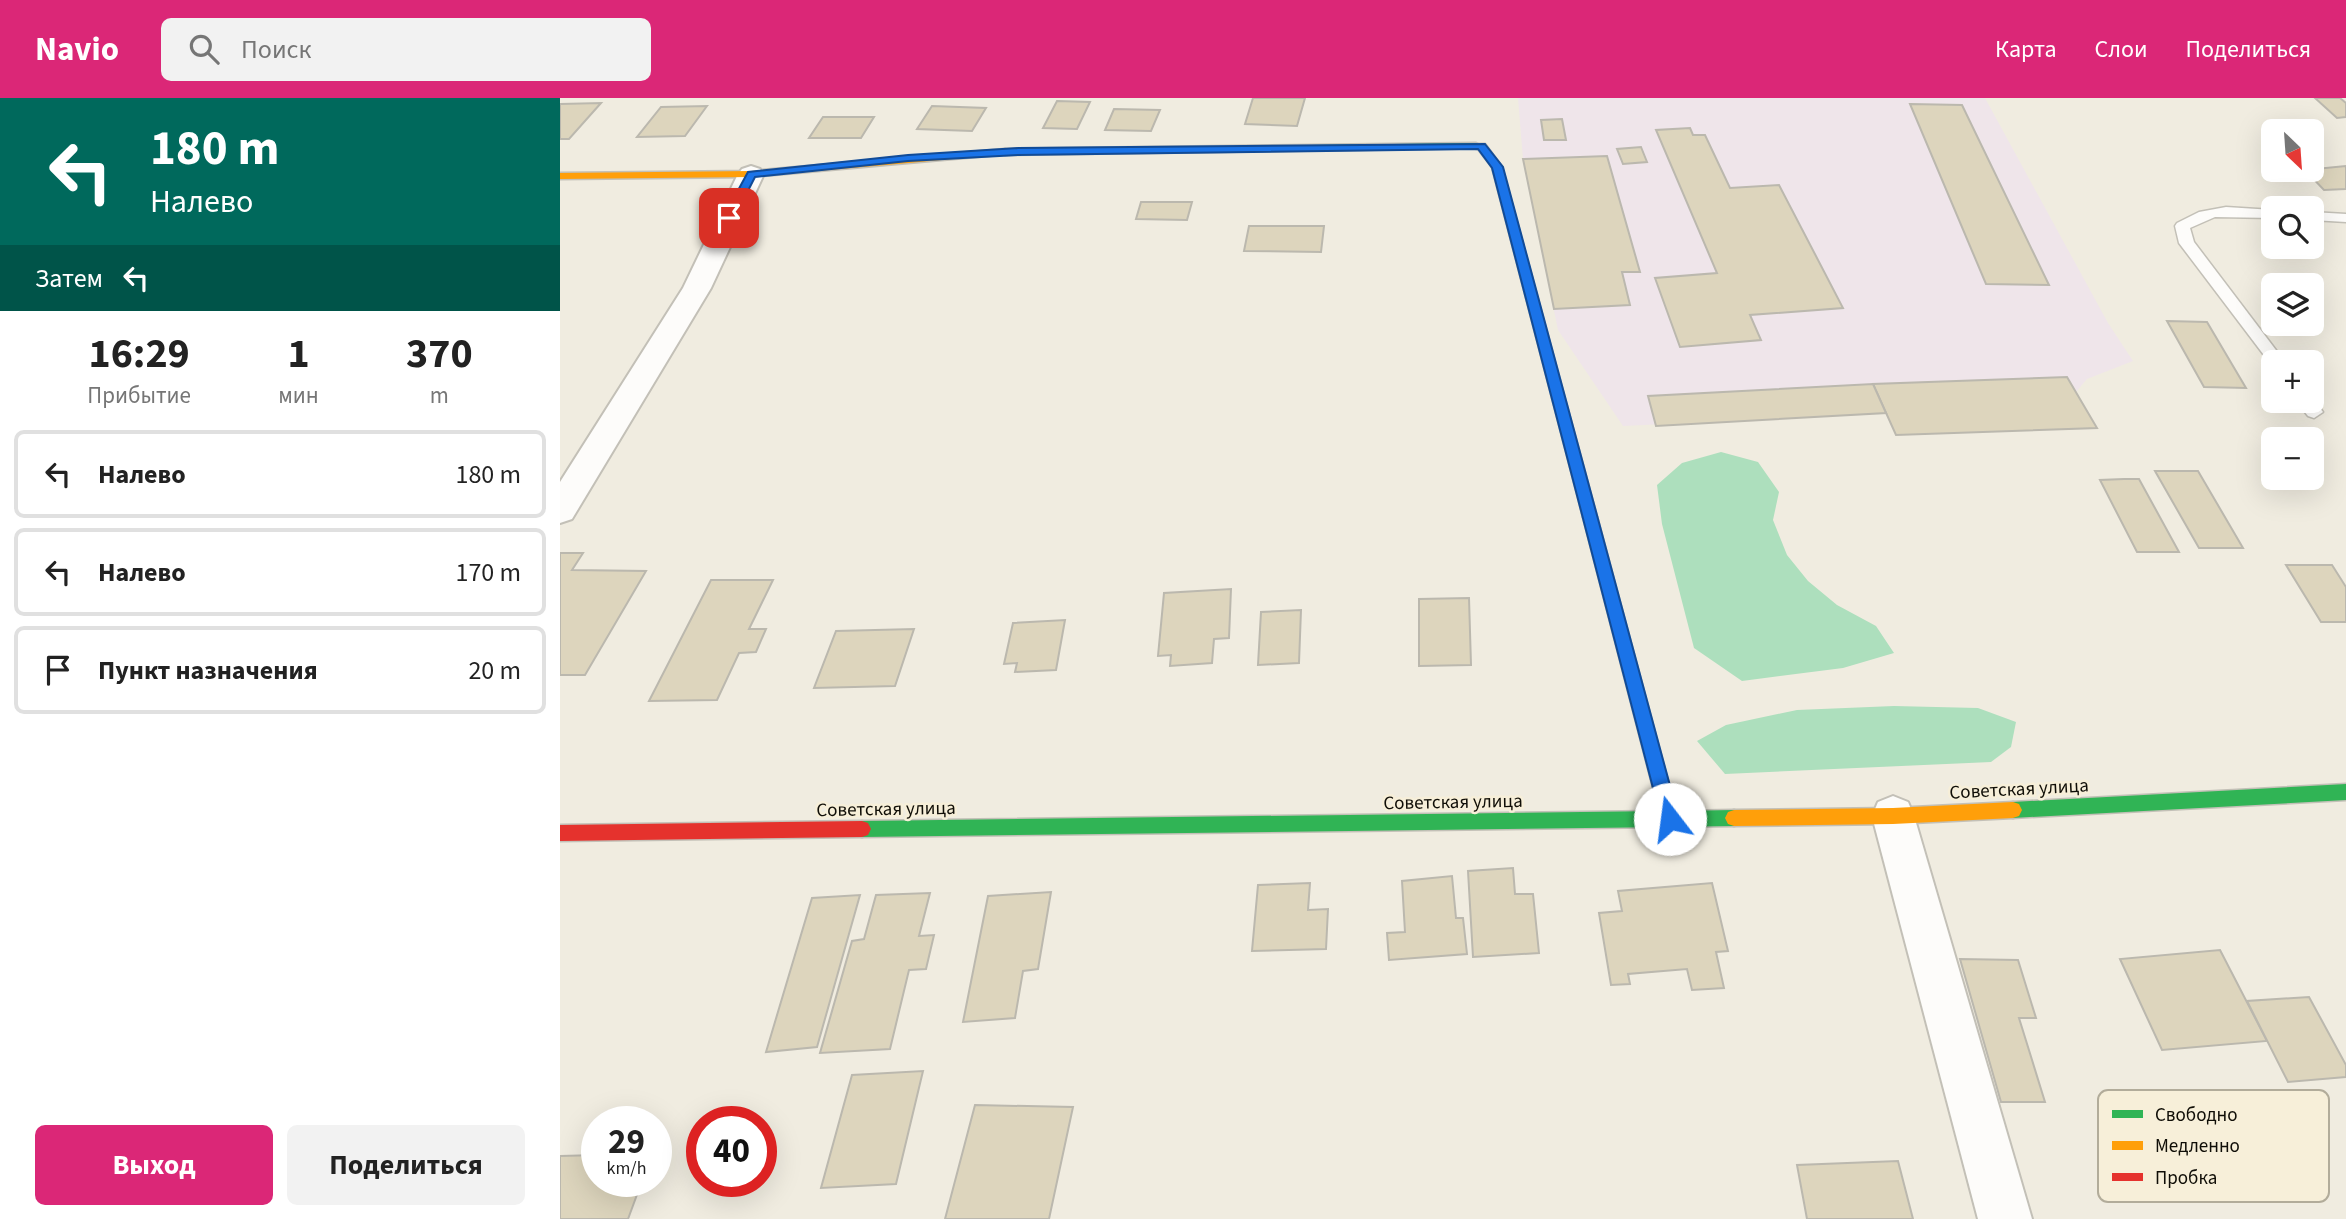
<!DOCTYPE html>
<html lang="ru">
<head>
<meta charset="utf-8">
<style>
  body { margin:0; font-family:"Source Sans 3",sans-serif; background:#f2f2f2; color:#222; height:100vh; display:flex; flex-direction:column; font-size:26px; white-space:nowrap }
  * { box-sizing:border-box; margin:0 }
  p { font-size:23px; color:#767676 }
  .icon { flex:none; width:38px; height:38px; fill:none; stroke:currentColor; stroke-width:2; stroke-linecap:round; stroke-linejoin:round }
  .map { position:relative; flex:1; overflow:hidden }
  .side { display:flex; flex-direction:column; background:#fff; width:560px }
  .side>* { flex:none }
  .banner { background:#00695c; color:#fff; overflow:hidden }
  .needle { width:46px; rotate:155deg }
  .buttons { position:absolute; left:1701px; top:21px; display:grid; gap:14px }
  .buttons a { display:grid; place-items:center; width:63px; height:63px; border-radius:10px; background:#fff; box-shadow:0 7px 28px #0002; font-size:35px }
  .speed { position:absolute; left:21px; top:1008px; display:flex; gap:14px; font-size:35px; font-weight:700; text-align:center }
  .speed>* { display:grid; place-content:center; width:91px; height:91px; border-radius:50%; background:#fff; box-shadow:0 7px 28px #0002; line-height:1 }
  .speed small { font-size:18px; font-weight:400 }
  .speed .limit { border:10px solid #d22; background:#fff; color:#111 }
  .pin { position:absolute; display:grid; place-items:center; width:60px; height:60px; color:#fff; margin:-30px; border-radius:14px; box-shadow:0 4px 10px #0006 }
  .me { position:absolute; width:77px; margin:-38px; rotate:345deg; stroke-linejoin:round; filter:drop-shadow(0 0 5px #0008) }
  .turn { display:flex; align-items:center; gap:24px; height:147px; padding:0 35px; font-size:32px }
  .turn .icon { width:91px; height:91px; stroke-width:2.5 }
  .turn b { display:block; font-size:49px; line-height:60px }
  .then { display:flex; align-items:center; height:66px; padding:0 35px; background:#0003; gap:14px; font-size:26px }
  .eta { display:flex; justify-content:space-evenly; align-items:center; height:119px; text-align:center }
  .eta b { font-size:42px; font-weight:700; line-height:49px }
  .cta { display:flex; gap:14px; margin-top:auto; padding:14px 35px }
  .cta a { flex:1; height:80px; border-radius:10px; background:#db2777; color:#fff; font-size:28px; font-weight:700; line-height:80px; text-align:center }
  .cta a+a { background:#f2f2f2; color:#222 }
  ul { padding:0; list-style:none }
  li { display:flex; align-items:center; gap:21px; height:88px; margin:0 14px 10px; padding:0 21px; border:4px solid #e0e0e0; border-radius:10px }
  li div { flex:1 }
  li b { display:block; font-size:26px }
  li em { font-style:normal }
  header { display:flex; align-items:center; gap:42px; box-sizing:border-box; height:98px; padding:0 35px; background:#db2777; color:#fff }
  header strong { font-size:33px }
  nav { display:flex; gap:38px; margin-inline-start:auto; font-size:24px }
  .search { width:490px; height:63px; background:#f2f2f2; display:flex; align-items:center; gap:18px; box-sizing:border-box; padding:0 24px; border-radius:10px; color:#767676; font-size:26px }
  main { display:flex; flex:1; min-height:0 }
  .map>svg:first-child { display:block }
  .industrial { fill:#efe5ea }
  .green { fill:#addfbd }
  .building { fill:#ddd5bd; stroke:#bbb8ae; stroke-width:2 }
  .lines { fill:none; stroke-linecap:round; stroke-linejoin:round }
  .lane-casing { stroke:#c3c0b7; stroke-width:3 }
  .street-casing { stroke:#c3c0b7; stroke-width:4 }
  .fast-casing { stroke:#c3c0b7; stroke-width:3 }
  .slow-casing { stroke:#c3c0b7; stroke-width:3 }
  .jam-casing { stroke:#c3c0b7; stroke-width:3 }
  .lane { fill:#fdfcfa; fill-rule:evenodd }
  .street { fill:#fdfcfa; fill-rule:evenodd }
  .fast { fill:#30b455; fill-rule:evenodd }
  .slow { fill:#ff9f0a; fill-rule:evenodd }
  .jam { fill:#e5322d; fill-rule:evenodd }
  .route { fill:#1a73e8; stroke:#114b97; stroke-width:2 }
  .labels { text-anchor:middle; stroke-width:5; stroke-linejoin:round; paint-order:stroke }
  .street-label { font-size:19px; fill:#100e07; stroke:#f7efd9 }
  .key { fill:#f7efd9; stroke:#b2ac9a; stroke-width:2 }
  .key-label { font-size:19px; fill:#100e07 }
</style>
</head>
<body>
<header>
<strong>Navio</strong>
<div class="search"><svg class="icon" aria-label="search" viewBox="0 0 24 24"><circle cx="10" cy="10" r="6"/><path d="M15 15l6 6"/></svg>Поиск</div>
<nav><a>Карта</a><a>Слои</a><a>Поделиться</a></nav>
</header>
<main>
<section class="side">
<div class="banner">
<div class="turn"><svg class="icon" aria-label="left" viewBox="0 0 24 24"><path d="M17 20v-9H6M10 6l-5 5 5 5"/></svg><div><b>180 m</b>Налево</div></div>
<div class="then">Затем<svg class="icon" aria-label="left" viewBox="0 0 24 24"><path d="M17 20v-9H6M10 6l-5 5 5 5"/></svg></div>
</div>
<div class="eta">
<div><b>16:29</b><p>Прибытие</p></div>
<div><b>1</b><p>мин</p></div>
<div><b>370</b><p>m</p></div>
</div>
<ul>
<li><svg class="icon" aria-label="left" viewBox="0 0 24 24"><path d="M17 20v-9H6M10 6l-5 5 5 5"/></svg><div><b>Налево</b></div><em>180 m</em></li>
<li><svg class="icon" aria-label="left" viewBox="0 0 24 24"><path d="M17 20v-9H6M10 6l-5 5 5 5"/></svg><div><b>Налево</b></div><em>170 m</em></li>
<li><svg class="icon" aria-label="arrive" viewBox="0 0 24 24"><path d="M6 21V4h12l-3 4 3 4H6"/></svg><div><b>Пункт назначения</b></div><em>20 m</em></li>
</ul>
<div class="cta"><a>Выход</a><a>Поделиться</a></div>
</section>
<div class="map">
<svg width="1786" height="1121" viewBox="0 0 1786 1121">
  <rect width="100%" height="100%" fill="#f0ece0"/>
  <!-- industrial -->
  <polygon class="industrial" points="958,0 1425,0 1548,225 1573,263 1527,281 1516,294 1537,330 1336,337 1326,315 1063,328 998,232 963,61"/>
  <!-- green -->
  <g class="green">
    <polygon points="1161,354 1198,364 1219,394 1213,422 1227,457 1248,483 1277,507 1316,528 1334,555 1283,570 1182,583 1134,550 1102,426 1097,387 1122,365"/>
    <polygon points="1334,608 1418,610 1456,624 1451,649 1431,664 1165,676 1137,643 1166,627 1237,612"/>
  </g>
  <!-- building -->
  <g class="building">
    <polygon points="693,0 745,0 737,28 685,26"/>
    <polygon points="1755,0 1780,0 1786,5 1786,19 1777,20"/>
    <polygon points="497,3 530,4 517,31 483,30"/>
    <polygon points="41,5 9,41 0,41 0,6"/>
    <polygon points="1350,6 1402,7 1489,187 1426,186"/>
    <polygon points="147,8 125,38 77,39 101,9"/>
    <polygon points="372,8 426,10 412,33 357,31"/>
    <polygon points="554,11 600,12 591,33 545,32"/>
    <polygon points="263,19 314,19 301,40 249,40"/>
    <polygon points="1002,21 1006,42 984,42 981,22"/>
    <polygon points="1130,30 1133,37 1145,37 1170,90 1219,87 1283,210 1190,217 1201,242 1120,249 1095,180 1157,175 1096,32"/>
    <polygon points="1081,49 1087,64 1063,66 1057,51"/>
    <polygon points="1047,58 1080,174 1062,174 1070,207 994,211 963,61"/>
    <polygon points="1786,68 1786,91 1764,92 1745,72"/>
    <polygon points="581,104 632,104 627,122 576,121"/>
    <polygon points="689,128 764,128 761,154 684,153"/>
    <polygon points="1607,223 1647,224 1686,290 1644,289"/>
    <polygon points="1507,279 1537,330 1336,337 1313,286"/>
    <polygon points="1313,286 1326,315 1096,328 1088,298"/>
    <polygon points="1595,373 1638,373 1683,450 1639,450"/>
    <polygon points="1564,381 1579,381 1619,454 1577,454 1540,382"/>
    <polygon points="0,455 23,455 12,472 86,473 25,577 0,577"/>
    <polygon points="1726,467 1772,467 1786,489 1786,524 1761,524"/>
    <polygon points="151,482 213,482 189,531 206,531 196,554 179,555 157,602 89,603"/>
    <polygon points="671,491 669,540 654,541 652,565 610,568 611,557 598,558 604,495"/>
    <polygon points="909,500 911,567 859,568 859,501"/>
    <polygon points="741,512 739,565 698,567 701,514"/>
    <polygon points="505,522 496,572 455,574 457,565 444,566 453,525"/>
    <polygon points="354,531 335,588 254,590 276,533"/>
    <polygon points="953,770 955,796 973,796 979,855 913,859 908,773"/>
    <polygon points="892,778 896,820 903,820 907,856 829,862 827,835 845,834 842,783"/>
    <polygon points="750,785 748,812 768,811 766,851 692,853 698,787"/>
    <polygon points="1152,785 1168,853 1156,854 1164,890 1132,892 1127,871 1068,876 1070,886 1051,887 1039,815 1062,813 1058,793"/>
    <polygon points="491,794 478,871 463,873 455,920 403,924 428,798"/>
    <polygon points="370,795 359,838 374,837 366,871 349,872 330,951 260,955 292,843 304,841 316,797"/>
    <polygon points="300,797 257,949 206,954 252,800"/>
    <polygon points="1660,852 1707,943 1602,952 1560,861"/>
    <polygon points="1400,861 1458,862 1476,920 1459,920 1485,1004 1441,1004"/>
    <polygon points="1749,899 1786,967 1786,979 1728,984 1687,903"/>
    <polygon points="363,973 336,1086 261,1090 292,977"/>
    <polygon points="415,1007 513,1009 489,1121 385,1121"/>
    <polygon points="37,1057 37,1083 82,1083 68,1121 0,1121 0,1058"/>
    <polygon points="1338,1063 1353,1121 1247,1121 1237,1067"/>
  </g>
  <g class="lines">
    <defs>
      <g id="lane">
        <polygon points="1666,109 1713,112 1713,120 1655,119 1630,130 1634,144 1725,264 1713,264 1713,269 1619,145 1615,128 1617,125 1639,114"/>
        <polygon points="1752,114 1786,116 1786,124 1752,122"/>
        <polygon points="1752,300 1763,314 1754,320 1748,318 1736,303 1752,303"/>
      </g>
      <g id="street">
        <polygon points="191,68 200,71 204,76 151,190 12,421 0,425 0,384 123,190 178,76 182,71"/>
        <polygon points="1333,698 1348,704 1354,718 1472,1121 1418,1121 1312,718 1318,704"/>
      </g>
      <g id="fast">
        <polygon points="916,45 921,48 920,50 445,57 440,54 445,51"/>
        <polygon points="1030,414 1037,419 1116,713 1174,712 1180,714 1183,720 1180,726 1174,728 1110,729 302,739 296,737 293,731 296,725 302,723 1099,713 1023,419"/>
        <polygon points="1786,686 1786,702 1453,720 1447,718 1444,712 1447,706 1453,704"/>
      </g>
      <g id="slow">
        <polygon points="912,46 925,46 942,69 1037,419 1035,423 1030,424 1023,419 932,69 918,51 912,50"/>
        <polygon points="445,51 450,54 449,56 191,79 0,81 0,75 191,73"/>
        <polygon points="1453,704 1459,706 1462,712 1459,718 1453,720 1333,726 1174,728 1168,726 1165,720 1168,714 1174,712 1333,710"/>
      </g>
      <polygon id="jam" points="302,723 308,725 311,731 308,737 302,739 0,743 0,727"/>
    </defs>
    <!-- lane casing -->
    <use href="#lane" class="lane-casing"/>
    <!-- street casing -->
    <use href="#street" class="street-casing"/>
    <!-- fast casing -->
    <use href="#fast" class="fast-casing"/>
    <!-- slow casing -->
    <use href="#slow" class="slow-casing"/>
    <!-- jam casing -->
    <use href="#jam" class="jam-casing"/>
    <!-- lane -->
    <use href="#lane" class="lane"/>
    <!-- street -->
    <use href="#street" class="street"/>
    <!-- fast -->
    <use href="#fast" class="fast"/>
    <!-- slow -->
    <use href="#slow" class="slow"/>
    <!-- jam -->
    <use href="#jam" class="jam"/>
  </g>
  <!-- route -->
  <polygon class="route" points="925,46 943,69 1119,721 1116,727 1110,729 1104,727 1101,721 932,70 918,51 458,57 348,63 195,79 173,122 163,120 188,74 348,57 458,50"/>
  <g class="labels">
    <!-- street labels -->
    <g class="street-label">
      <text transform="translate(1459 690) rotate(-3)" y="7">Советская улица</text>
      <text transform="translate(893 703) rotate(-1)" y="7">Советская улица</text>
      <text transform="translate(326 710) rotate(-1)" y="7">Советская улица</text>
    </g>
  </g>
  <!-- legend -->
  <rect x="1538" y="992" width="231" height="112" rx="10" class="key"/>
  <rect x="1552" y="1012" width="31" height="8" fill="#30b455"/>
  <rect x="1552" y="1043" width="31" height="9" fill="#ff9f0a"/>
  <rect x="1552" y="1075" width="31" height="8" fill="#e5322d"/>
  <g class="key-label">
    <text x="1595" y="1023">Свободно</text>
    <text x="1595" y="1054">Медленно</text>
    <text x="1595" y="1086">Пробка</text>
  </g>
</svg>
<div class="buttons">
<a><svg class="needle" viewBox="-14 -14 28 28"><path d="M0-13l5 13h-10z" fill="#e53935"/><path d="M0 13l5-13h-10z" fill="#767676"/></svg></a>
<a><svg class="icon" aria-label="search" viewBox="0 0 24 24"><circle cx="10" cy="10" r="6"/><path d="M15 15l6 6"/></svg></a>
<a><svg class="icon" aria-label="layers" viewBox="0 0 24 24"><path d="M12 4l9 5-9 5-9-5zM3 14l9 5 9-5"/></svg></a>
<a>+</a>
<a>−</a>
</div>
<div class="speed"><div>29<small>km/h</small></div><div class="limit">40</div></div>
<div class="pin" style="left:169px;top:120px;background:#d93025"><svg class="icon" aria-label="arrive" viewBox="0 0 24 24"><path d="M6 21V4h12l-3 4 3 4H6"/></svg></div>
<svg class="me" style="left:1110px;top:721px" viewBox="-20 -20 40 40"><circle r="19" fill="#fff"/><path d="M0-13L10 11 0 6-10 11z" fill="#1a73e8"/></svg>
</div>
</main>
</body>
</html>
